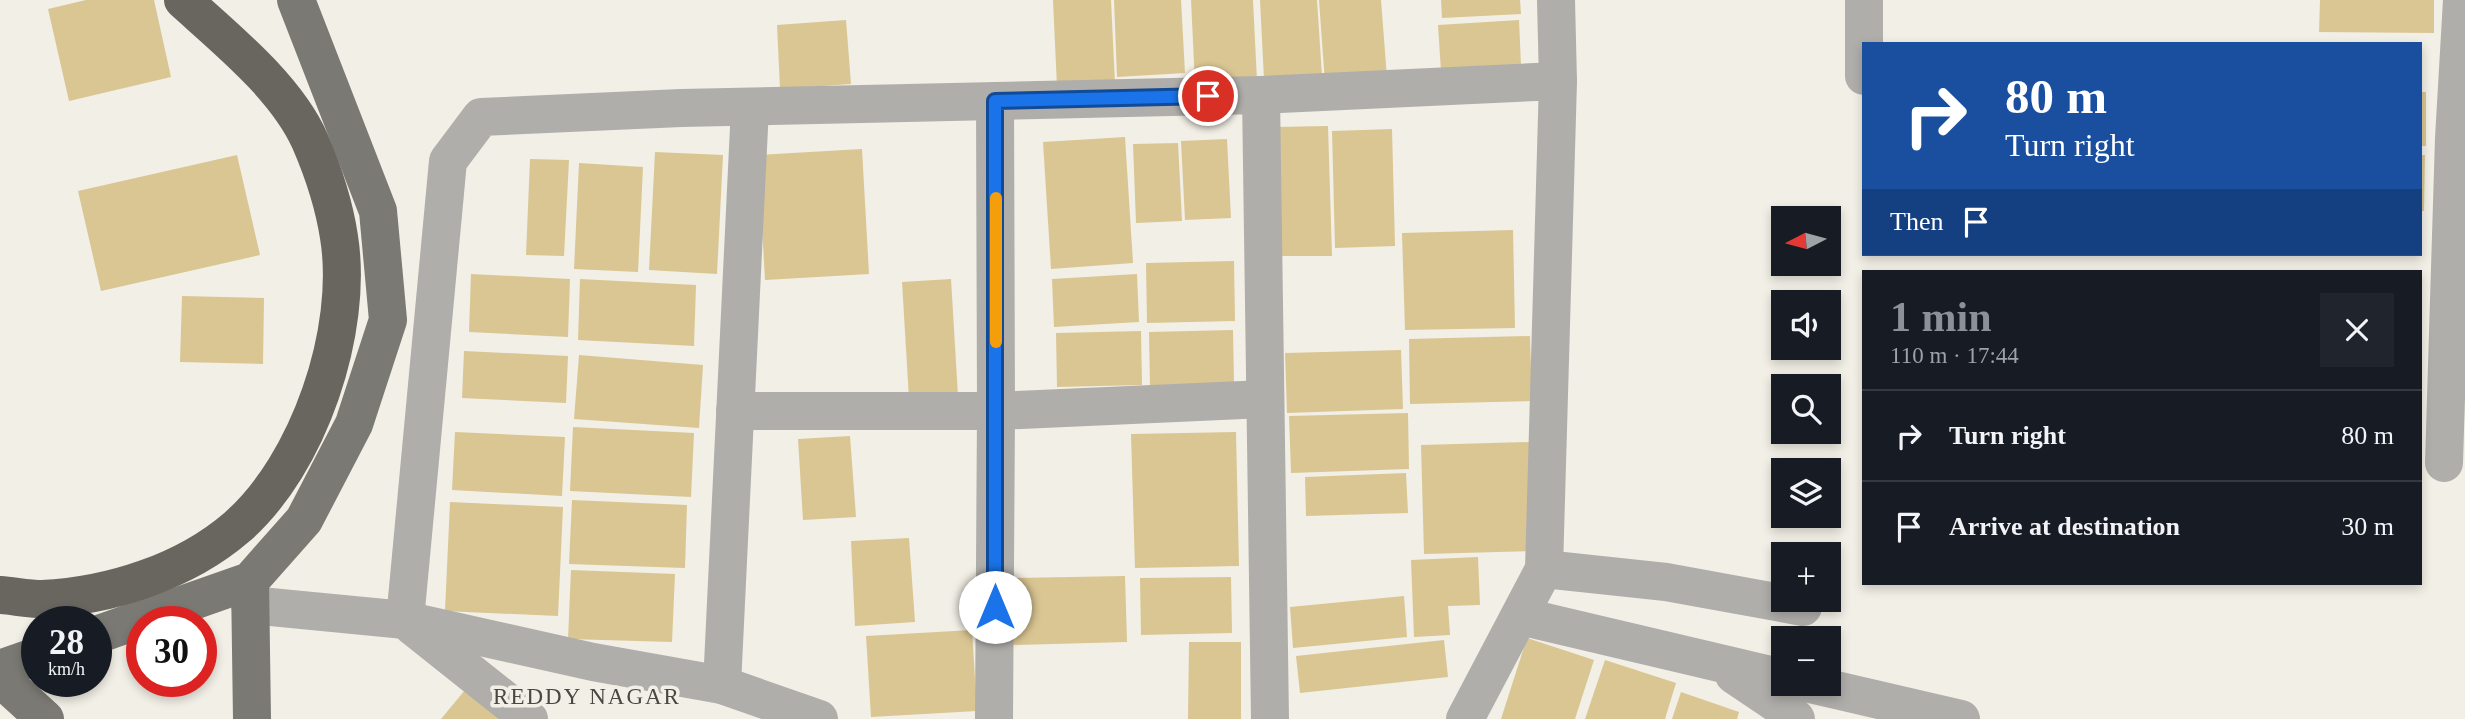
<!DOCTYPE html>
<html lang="en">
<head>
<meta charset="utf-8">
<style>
  body { margin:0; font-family:"Times New Roman",serif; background:#20242c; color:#f1f3f6; height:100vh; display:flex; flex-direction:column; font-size:26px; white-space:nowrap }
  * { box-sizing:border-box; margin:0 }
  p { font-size:23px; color:#9ea1a6 }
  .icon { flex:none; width:38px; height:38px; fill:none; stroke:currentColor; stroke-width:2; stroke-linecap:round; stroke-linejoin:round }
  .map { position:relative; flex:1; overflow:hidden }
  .details { position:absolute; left:1862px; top:270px; width:560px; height:315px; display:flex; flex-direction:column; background:#171b24; border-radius:0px; box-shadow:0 4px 10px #0003 }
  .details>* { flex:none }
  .guide { position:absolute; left:1862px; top:42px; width:560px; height:214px; border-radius:0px; box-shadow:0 4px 10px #0003; background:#1a4fa0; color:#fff; overflow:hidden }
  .needle { width:46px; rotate:264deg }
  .tools { position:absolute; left:1771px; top:206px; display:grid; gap:14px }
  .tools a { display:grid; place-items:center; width:70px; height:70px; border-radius:0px; background:#171b24; box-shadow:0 4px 10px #0003; font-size:35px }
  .speed { position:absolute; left:21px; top:606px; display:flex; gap:14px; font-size:35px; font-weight:700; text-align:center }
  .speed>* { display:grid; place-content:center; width:91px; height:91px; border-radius:50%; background:#171b24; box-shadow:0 4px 10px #0003; line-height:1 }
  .speed small { font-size:18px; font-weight:400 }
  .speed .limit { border:10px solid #d22; background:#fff; color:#111 }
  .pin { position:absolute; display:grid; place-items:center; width:60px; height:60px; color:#fff; margin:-30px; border:4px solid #fff; border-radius:50%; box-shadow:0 2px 7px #0007 }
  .me { position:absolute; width:77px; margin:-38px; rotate:0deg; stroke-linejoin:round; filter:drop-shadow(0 0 5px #0008) }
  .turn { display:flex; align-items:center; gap:24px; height:147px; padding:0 28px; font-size:32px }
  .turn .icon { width:91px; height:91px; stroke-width:2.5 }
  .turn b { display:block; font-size:49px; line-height:60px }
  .then { display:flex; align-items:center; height:66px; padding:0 28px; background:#0003; gap:14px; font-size:26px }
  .round { display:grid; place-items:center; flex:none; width:74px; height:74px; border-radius:0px; background:#20242c }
  .overview { display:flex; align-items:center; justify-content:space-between; height:119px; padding:0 28px }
  h1 { font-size:42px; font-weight:700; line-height:52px; color:#8c9099 }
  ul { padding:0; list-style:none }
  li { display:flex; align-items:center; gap:21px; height:91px; padding:0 28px; border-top:2px solid #363941 }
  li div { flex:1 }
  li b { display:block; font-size:26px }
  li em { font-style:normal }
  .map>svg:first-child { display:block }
  .building { fill:#dac693 }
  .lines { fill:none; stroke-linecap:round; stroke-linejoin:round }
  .minor { stroke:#b0aeab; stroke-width:38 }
  .major { stroke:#7b7973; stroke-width:38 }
  .highway { stroke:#69655f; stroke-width:38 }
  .route-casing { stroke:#114b97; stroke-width:18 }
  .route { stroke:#1a73e8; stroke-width:12 }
  .slow { stroke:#f59e0b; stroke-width:12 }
  .labels { text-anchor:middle; stroke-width:7; stroke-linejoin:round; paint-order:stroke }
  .neighbourhood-label { font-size:23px; letter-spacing:2px; fill:#4a4841; stroke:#f2efe6 }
</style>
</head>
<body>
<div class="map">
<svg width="2465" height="719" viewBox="0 0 2465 719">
  <rect width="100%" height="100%" fill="#f2efe6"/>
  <!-- building -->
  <g class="building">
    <polygon points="86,0 154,0 171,77 69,101 48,9"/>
    <polygon points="1053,0 1111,0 1115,84 1057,87"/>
    <polygon points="1114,0 1181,0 1185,73 1117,77"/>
    <polygon points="1191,0 1253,0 1257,81 1195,84"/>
    <polygon points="1260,0 1317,0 1322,76 1264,79"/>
    <polygon points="1319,0 1381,0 1387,78 1325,83"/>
    <polygon points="1441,0 1520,0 1521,14 1442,18"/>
    <polygon points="2320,0 2434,0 2434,33 2319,32"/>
    <polygon points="846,20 851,84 780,89 777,25"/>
    <polygon points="1519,20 1521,66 1441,71 1438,25"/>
    <rect x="2420" y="92" width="6" height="54"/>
    <polygon points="1328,126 1332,256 1277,256 1274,127"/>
    <polygon points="1392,129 1395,246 1335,248 1332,131"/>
    <polygon points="1125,137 1133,263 1051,269 1043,142"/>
    <polygon points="1227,139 1231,218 1185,220 1181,141"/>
    <polygon points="1178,143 1182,221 1136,223 1133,144"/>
    <polygon points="862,149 869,274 765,280 758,155"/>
    <polygon points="655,152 723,155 717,274 649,270"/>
    <polygon points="237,155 260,255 101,291 78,191"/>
    <polygon points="2420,155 2425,155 2424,211 2420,211"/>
    <polygon points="530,159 569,160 564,256 526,255"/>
    <polygon points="579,163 643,167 638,272 574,269"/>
    <polygon points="1513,230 1515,328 1405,330 1402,233"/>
    <polygon points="1234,261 1235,321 1147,323 1146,263"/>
    <polygon points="471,274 570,279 568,337 469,332"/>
    <polygon points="1137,274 1139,322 1054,327 1052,279"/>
    <polygon points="580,279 696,285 694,346 578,340"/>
    <polygon points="951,279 958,396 909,399 902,282"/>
    <polygon points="182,296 264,298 263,364 180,362"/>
    <polygon points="1233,330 1234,384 1150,386 1149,332"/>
    <polygon points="1141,331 1142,385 1057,387 1056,333"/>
    <polygon points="1530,336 1532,401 1410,404 1409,339"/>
    <polygon points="1401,350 1403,409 1287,413 1285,353"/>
    <polygon points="464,351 568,356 566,403 462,398"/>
    <polygon points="579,355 703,365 699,428 574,419"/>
    <polygon points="1408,413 1409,469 1291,473 1289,416"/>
    <polygon points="573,427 694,433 691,497 570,491"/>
    <polygon points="455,432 565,437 562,496 452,490"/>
    <polygon points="1236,432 1239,566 1135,568 1131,434"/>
    <polygon points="850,436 856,517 803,520 798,439"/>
    <polygon points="1530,442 1534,551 1424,554 1421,445"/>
    <polygon points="1406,473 1408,513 1306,516 1305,477"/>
    <polygon points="572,500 687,505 685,568 569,564"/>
    <polygon points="450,502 563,507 558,616 445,611"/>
    <polygon points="909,538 915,622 855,626 851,541"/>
    <polygon points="1478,557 1480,605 1448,606 1450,635 1414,637 1411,560"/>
    <polygon points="571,570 675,574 672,642 568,639"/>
    <polygon points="1125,576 1127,642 1012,645 1011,578"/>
    <polygon points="1231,577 1232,633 1141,635 1140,578"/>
    <polygon points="1404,596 1407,637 1293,648 1290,607"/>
    <polygon points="972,630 977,711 871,717 866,636"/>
    <polygon points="1527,638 1594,660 1575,719 1501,719"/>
    <polygon points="1444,640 1448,677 1300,693 1296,656"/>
    <polygon points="1189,642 1241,642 1241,719 1188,719"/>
    <polygon points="1605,660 1676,683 1665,719 1585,719"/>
    <polygon points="465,690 499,719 441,719"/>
    <polygon points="1681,692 1739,712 1737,719 1672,719"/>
  </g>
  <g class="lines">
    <!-- minor -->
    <g class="minor">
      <polyline points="1556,0 1558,81"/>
      <polyline points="1864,76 1864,0"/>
      <polyline points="1261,95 1558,81 1544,569 1465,719"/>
      <polyline points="735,411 996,411 1265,399"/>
      <polyline points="2444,463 2454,138 2462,0"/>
      <polyline points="1544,569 1666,582 1803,607"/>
      <polyline points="250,605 405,620 593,662 722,685 819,719"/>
      <polyline points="1520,616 1783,678"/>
      <polyline points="405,620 448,161 481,117 681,108 1261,95 1270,719"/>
      <polyline points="412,626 529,719"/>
      <polyline points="1734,675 1789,712 1796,719"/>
      <polyline points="1810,684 1961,719"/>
      <polyline points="722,685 750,107"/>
      <polyline points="994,719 996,411 995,101"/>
    </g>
    <!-- major -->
    <g class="major">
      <polyline points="250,581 252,719"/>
      <polyline points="96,635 250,581 304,520 354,424 388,320 378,211 296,0"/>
      <polyline points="0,669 37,656"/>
      <polyline points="0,678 45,719"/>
    </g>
    <!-- highway -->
    <path class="highway" d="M0,595C14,596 28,599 42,599C110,596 185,572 237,527C309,464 354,330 339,237C334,204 323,171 310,141C286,87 226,39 183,0"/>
  </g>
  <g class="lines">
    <defs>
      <polyline id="route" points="995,607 995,101 1208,96"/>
    </defs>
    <!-- route casing -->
    <use href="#route" class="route-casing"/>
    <!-- route -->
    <use href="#route" class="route"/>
    <!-- slow -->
    <polyline class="slow" points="996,198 996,342"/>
  </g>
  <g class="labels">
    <!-- neighbourhood labels -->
    <g class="neighbourhood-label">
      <text x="587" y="704">REDDY NAGAR</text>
    </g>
  </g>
</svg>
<div class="tools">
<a><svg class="needle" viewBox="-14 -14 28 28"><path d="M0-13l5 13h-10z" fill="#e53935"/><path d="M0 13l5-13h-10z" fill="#9ea1a6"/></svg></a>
<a><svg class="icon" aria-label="sound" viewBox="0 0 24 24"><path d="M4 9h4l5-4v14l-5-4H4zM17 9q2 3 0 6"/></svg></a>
<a><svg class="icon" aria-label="search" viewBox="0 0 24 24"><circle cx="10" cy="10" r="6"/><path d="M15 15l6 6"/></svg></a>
<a><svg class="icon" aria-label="layers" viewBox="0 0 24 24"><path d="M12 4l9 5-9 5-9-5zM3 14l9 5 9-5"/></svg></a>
<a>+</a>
<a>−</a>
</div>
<div class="speed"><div>28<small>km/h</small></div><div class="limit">30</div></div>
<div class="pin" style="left:1208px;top:96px;background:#d93025"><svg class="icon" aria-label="arrive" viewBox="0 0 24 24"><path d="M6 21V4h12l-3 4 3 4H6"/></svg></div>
<svg class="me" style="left:995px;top:607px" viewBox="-20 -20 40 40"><circle r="19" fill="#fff"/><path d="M0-13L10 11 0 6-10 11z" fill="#1a73e8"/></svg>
<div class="guide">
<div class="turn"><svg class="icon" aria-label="right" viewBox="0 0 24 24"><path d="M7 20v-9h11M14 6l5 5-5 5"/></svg><div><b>80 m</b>Turn right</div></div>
<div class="then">Then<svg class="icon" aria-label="arrive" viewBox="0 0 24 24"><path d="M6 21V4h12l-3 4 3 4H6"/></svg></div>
</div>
<section class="details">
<div class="overview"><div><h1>1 min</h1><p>110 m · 17:44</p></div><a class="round"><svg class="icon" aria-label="close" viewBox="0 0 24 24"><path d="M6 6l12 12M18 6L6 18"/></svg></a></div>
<ul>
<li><svg class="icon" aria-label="right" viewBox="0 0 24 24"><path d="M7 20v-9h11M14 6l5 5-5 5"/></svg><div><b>Turn right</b></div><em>80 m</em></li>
<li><svg class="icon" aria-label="arrive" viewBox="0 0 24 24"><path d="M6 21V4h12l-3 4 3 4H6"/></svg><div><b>Arrive at destination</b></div><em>30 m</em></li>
</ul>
</section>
</div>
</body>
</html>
